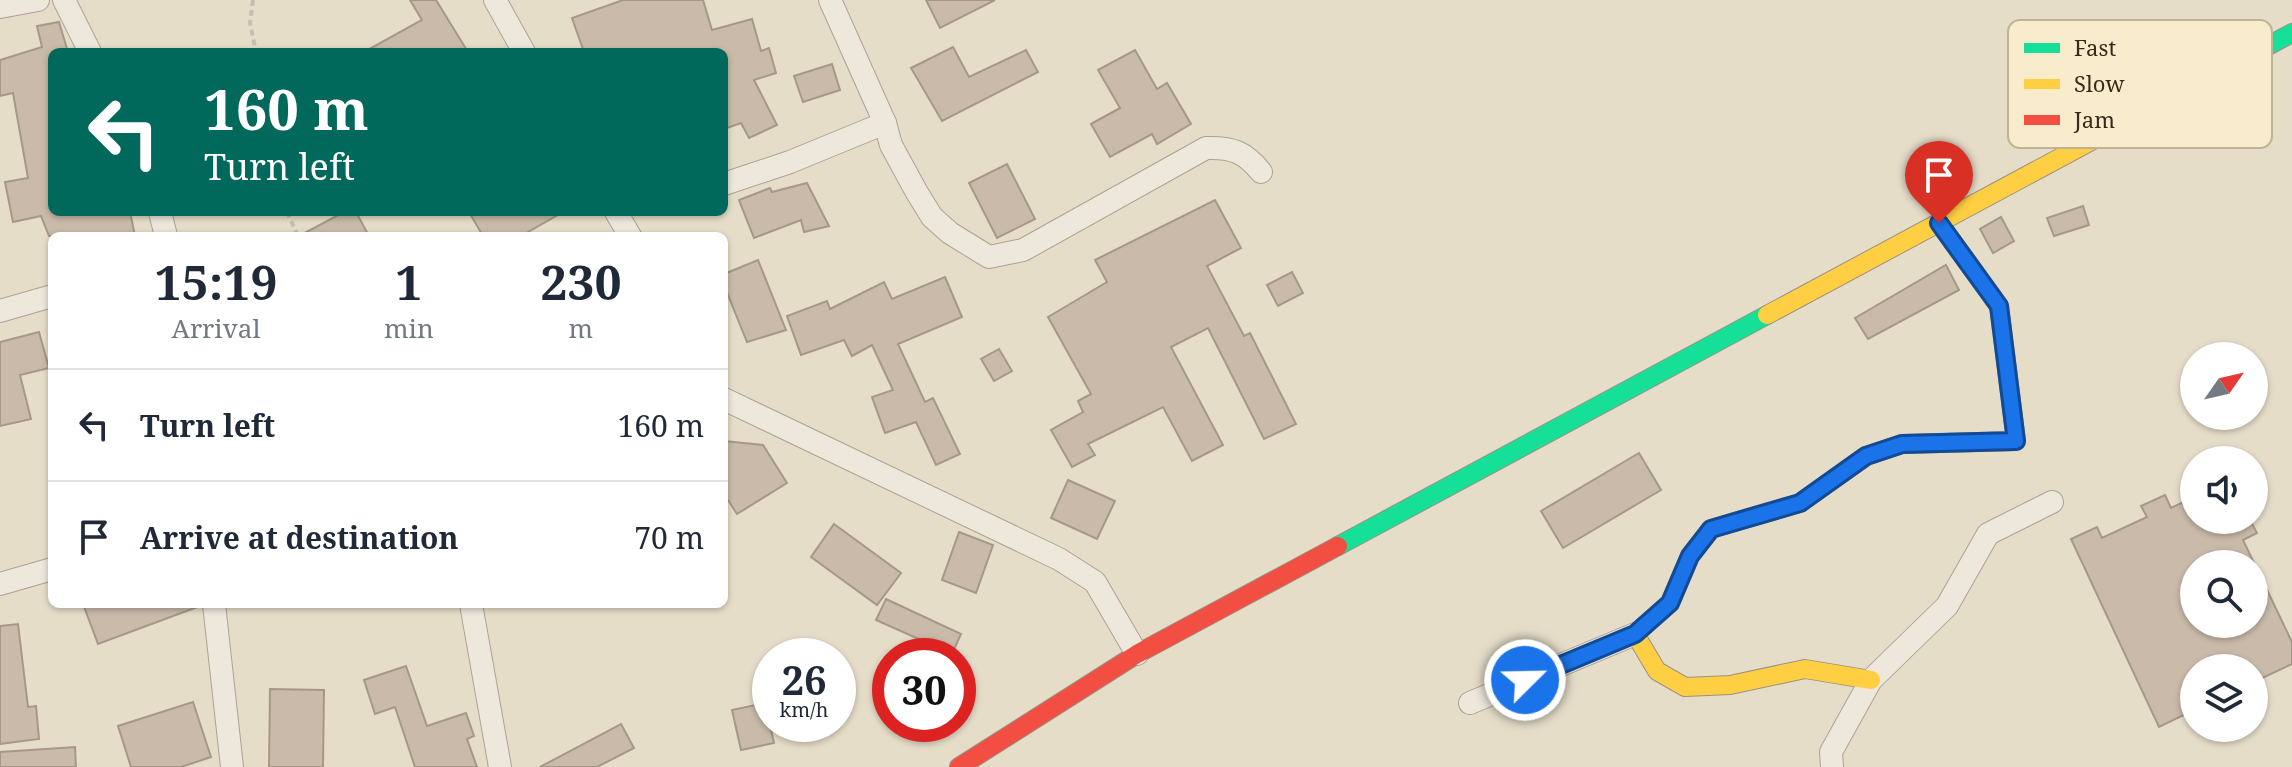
<!DOCTYPE html>
<html lang="en">
<head>
<meta charset="utf-8">
<style>
  body { margin:0; font-family:"Noto Serif",serif; background:#f2f2f3; color:#1f2937; height:100vh; display:flex; flex-direction:column; font-size:30px; white-space:nowrap }
  * { box-sizing:border-box; margin:0 }
  p { font-size:26px; color:#747a83 }
  .icon { flex:none; width:44px; height:44px; fill:none; stroke:currentColor; stroke-width:2; stroke-linecap:round; stroke-linejoin:round }
  .map { position:relative; flex:1; overflow:hidden }
  .panel { position:absolute; left:48px; top:232px; width:680px; height:376px; display:flex; flex-direction:column; background:#fff; border-radius:12px; box-shadow:0 2px 6px #0004 }
  .panel>* { flex:none }
  .banner { position:absolute; left:48px; top:48px; width:680px; height:168px; border-radius:12px; box-shadow:0 2px 6px #0004; background:#00695c; color:#fff; overflow:hidden }
  .needle { width:52px; rotate:56deg }
  .controls { position:absolute; left:2180px; top:342px; display:grid; gap:16px }
  .controls a { display:grid; place-items:center; width:88px; height:88px; border-radius:50%; background:#fff; box-shadow:0 2px 6px #0004; font-size:40px }
  .speed { position:absolute; left:752px; top:638px; display:flex; gap:16px; font-size:40px; font-weight:700; text-align:center }
  .speed>* { display:grid; place-content:center; width:104px; height:104px; border-radius:50%; background:#fff; box-shadow:0 2px 6px #0004; line-height:1 }
  .speed small { font-size:20px; font-weight:400 }
  .speed .limit { border:12px solid #d22; background:#fff; color:#111 }
  .pin { position:absolute; display:grid; place-items:center; width:68px; height:68px; color:#fff; margin:-82px -34px; border-radius:50% 50% 50% 0; rotate:-45deg; box-shadow:0 0 8px #0007 }
  .pin .icon { rotate:45deg }
  .me { position:absolute; width:88px; margin:-44px; rotate:67deg; stroke-linejoin:round; filter:drop-shadow(0 0 6px #0008) }
  .turn { display:flex; align-items:center; gap:28px; height:168px; padding:0 24px; font-size:36px }
  .turn .icon { width:104px; height:104px; stroke-width:2.5 }
  .turn b { display:block; font-size:56px; line-height:68px }
  .eta { display:flex; justify-content:space-evenly; align-items:center; height:136px; text-align:center }
  .eta b { font-size:48px; font-weight:700; line-height:56px }
  ul { padding:0; list-style:none }
  li { display:flex; align-items:center; gap:24px; height:112px; padding:0 24px; border-top:2px solid #e0e1e3 }
  li div { flex:1 }
  li b { display:block; font-size:30px }
  li em { font-style:normal }
  .map>svg:first-child { display:block }
  .building { fill:#cabaa9; stroke:#a69889; stroke-width:2; fill-rule:evenodd }
  .lines { fill:none; stroke-linecap:round; stroke-linejoin:round }
  .street-casing { stroke:#aba293; stroke-width:24 }
  .fast-casing { stroke:#9a9183; stroke-width:20 }
  .slow-casing { stroke:#9a9183; stroke-width:20 }
  .jam-casing { stroke:#9a9183; stroke-width:20 }
  .path { stroke:#c5beb3; stroke-width:4; stroke-dasharray:6 4; stroke-linecap:butt }
  .street { stroke:#ede7dc; stroke-width:22 }
  .fast { stroke:#16e098; stroke-width:18 }
  .slow { stroke:#ffcf43; stroke-width:18 }
  .jam { stroke:#f24e42; stroke-width:18 }
  .route-casing { stroke:#114b97; stroke-width:20 }
  .route { stroke:#1a73e8; stroke-width:14 }
  .key { fill:#f9eccd; stroke:#bfb297; stroke-width:2 }
  .key-label { font-size:22px; fill:#39291a }
</style>
</head>
<body>
<div class="map">
<svg width="2292" height="767" viewBox="0 0 2292 767">
  <rect width="100%" height="100%" fill="#e6ddc9"/>
  <!-- building -->
  <g class="building">
    <polygon points="410,0 436,0 468,52 364,52 422,20"/>
    <polygon points="623,0 703,0 712,30 752,19 761,51 769,48 776,73 754,80 777,125 749,138 741,123 724,129 724,52 584,52 572,18"/>
    <polygon points="926,0 995,0 940,28"/>
    <polygon points="59,22 68,52 52,52 52,212 130,212 135,236 49,236 41,216 13,222 5,182 28,178 13,93 0,96 0,60 42,47 37,26"/>
    <polygon points="953,47 969,77 1026,50 1038,72 942,121 911,68"/>
    <polygon points="1135,50 1157,89 1167,83 1191,124 1157,144 1152,134 1110,157 1091,124 1120,108 1098,70"/>
    <polygon points="832,64 840,90 803,102 794,76"/>
    <polygon points="1007,164 1035,219 997,238 969,183"/>
    <polygon points="807,183 829,226 804,232 801,220 754,238 739,200 770,188 772,192"/>
    <polygon points="1215,200 1241,248 1207,266 1244,336 1250,333 1296,424 1264,439 1208,328 1171,347 1223,445 1192,461 1163,407 1088,444 1095,455 1072,467 1051,430 1083,412 1078,401 1091,394 1048,317 1107,282 1095,260"/>
    <polygon points="2083,206 2089,225 2054,236 2047,218"/>
    <polygon points="344,212 356,212 369,236 299,236"/>
    <polygon points="469,212 563,212 521,236 483,236"/>
    <polygon points="2001,217 2014,241 1993,253 1980,229"/>
    <polygon points="758,260 786,330 747,342 724,285 724,274"/>
    <polygon points="1946,265 1959,290 1868,339 1855,318"/>
    <polygon points="1292,272 1303,293 1278,306 1267,285"/>
    <polygon points="945,277 962,317 898,344 925,402 933,398 960,454 936,465 916,422 885,433 872,397 893,390 872,345 852,356 844,340 801,355 787,316 827,301 830,309 884,282 892,299"/>
    <polygon points="39,332 49,368 20,375 31,419 0,426 0,342"/>
    <polygon points="999,349 1012,371 994,381 981,359"/>
    <polygon points="724,441 763,445 787,483 737,514 724,494"/>
    <polygon points="1639,453 1661,490 1563,548 1541,511"/>
    <polygon points="1068,480 1115,501 1097,539 1051,518"/>
    <path d="M2165,495L2171,508L2194,497V520H2250L2257,533L2243,540L2292,642V664L2254,682V668H2194V710L2159,727L2071,539L2097,527L2102,538L2147,517L2141,506ZM2194,564H2254V624H2194Z"/>
    <polygon points="834,524 901,573 877,605 811,557"/>
    <polygon points="959,532 993,545 976,593 942,580"/>
    <polygon points="886,599 961,634 952,654 876,620"/>
    <polygon points="83,604 200,604 200,606 98,644"/>
    <polygon points="18,624 28,707 36,706 39,739 0,744 0,626"/>
    <polygon points="406,666 427,726 466,713 474,736 467,739 477,767 415,767 395,707 375,714 364,680"/>
    <polygon points="270,689 324,690 323,767 269,767"/>
    <polygon points="193,702 211,757 181,767 131,767 118,726"/>
    <polygon points="765,703 774,743 741,750 732,710"/>
    <polygon points="621,724 634,748 597,767 540,767"/>
    <polygon points="75,747 76,767 0,767 0,752"/>
  </g>
  <g class="lines">
    <defs>
      <g id="street">
        <polyline points="64,0 90,52"/>
        <polyline points="495,0 524,52"/>
        <path d="M830,0L885,123L891,145L916,191L932,217L950,233L989,257L1023,250L1206,148C1232,147 1245,152 1261,172"/>
        <polyline points="0,7 38,0"/>
        <polyline points="724,184 790,162 885,123"/>
        <polyline points="160,212 166,236"/>
        <polyline points="616,212 630,236"/>
        <polyline points="0,311 52,296"/>
        <polyline points="724,399 1059,559 1095,582 1137,654"/>
        <polyline points="0,584 52,569"/>
        <polyline points="214,604 232,767"/>
        <polyline points="471,604 500,767"/>
        <polyline points="1470,703 1635,634"/>
        <polyline points="1832,767 1831,752 1871,680 1947,606 1988,534 2052,502"/>
      </g>
      <g id="fast">
        <polyline points="2108,132 2292,33"/>
        <polyline points="1741,520 1800,503 1866,456 1902,444 2016,441 1999,306 1939,223"/>
        <polyline points="1338,546 1767,315"/>
      </g>
      <g id="slow">
        <polyline points="1767,315 2108,132"/>
        <polyline points="1741,520 1711,529 1690,556 1670,603 1635,634 1657,671 1685,687 1730,685 1805,669 1871,680"/>
      </g>
      <polyline id="jam" points="959,767 1137,654 1338,546"/>
    </defs>
    <!-- street casing -->
    <use href="#street" class="street-casing"/>
    <!-- fast casing -->
    <use href="#fast" class="fast-casing"/>
    <!-- slow casing -->
    <use href="#slow" class="slow-casing"/>
    <!-- jam casing -->
    <use href="#jam" class="jam-casing"/>
    <!-- path -->
    <g class="path">
      <polyline points="253,0 250,23 256,52"/>
      <polyline points="287,212 298,236"/>
    </g>
    <!-- street -->
    <use href="#street" class="street"/>
    <!-- fast -->
    <use href="#fast" class="fast"/>
    <!-- slow -->
    <use href="#slow" class="slow"/>
    <!-- jam -->
    <use href="#jam" class="jam"/>
  </g>
  <g class="lines">
    <defs>
      <polyline id="route" points="1525,680 1635,634 1670,603 1690,556 1711,529 1800,503 1866,456 1902,444 2016,441 1999,306 1939,223"/>
    </defs>
    <!-- route casing -->
    <use href="#route" class="route-casing"/>
    <!-- route -->
    <use href="#route" class="route"/>
  </g>
  <!-- legend -->
  <rect x="2008" y="20" width="264" height="128" rx="12" class="key"/>
  <rect x="2024" y="43" width="36" height="10" fill="#16e098"/>
  <rect x="2024" y="79" width="36" height="10" fill="#ffcf43"/>
  <rect x="2024" y="115" width="36" height="10" fill="#f24e42"/>
  <g class="key-label">
    <text x="2074" y="56">Fast</text>
    <text x="2074" y="92">Slow</text>
    <text x="2074" y="128">Jam</text>
  </g>
</svg>
<div class="controls">
<a><svg class="needle" viewBox="-14 -14 28 28"><path d="M0-13l5 13h-10z" fill="#e53935"/><path d="M0 13l5-13h-10z" fill="#747a83"/></svg></a>
<a><svg class="icon" aria-label="sound" viewBox="0 0 24 24"><path d="M4 9h4l5-4v14l-5-4H4zM17 9q2 3 0 6"/></svg></a>
<a><svg class="icon" aria-label="search" viewBox="0 0 24 24"><circle cx="10" cy="10" r="6"/><path d="M15 15l6 6"/></svg></a>
<a><svg class="icon" aria-label="layers" viewBox="0 0 24 24"><path d="M12 4l9 5-9 5-9-5zM3 14l9 5 9-5"/></svg></a>
</div>
<div class="speed"><div>26<small>km/h</small></div><div class="limit">30</div></div>
<div class="pin" style="left:1939px;top:223px;background:#d93025"><svg class="icon" aria-label="arrive" viewBox="0 0 24 24"><path d="M6 21V4h12l-3 4 3 4H6"/></svg></div>
<svg class="me" style="left:1525px;top:680px" viewBox="-20 -20 40 40"><circle r="17" fill="#1a73e8" stroke="#fff" stroke-width="3"/><path d="M0-11L8 9 0 5-8 9z" fill="#fff"/></svg>
<div class="banner">
<div class="turn"><svg class="icon" aria-label="left" viewBox="0 0 24 24"><path d="M17 20v-9H6M10 6l-5 5 5 5"/></svg><div><b>160 m</b>Turn left</div></div>
</div>
<section class="panel">
<div class="eta">
<div><b>15:19</b><p>Arrival</p></div>
<div><b>1</b><p>min</p></div>
<div><b>230</b><p>m</p></div>
</div>
<ul>
<li><svg class="icon" aria-label="left" viewBox="0 0 24 24"><path d="M17 20v-9H6M10 6l-5 5 5 5"/></svg><div><b>Turn left</b></div><em>160 m</em></li>
<li><svg class="icon" aria-label="arrive" viewBox="0 0 24 24"><path d="M6 21V4h12l-3 4 3 4H6"/></svg><div><b>Arrive at destination</b></div><em>70 m</em></li>
</ul>
</section>
</div>
</body>
</html>
